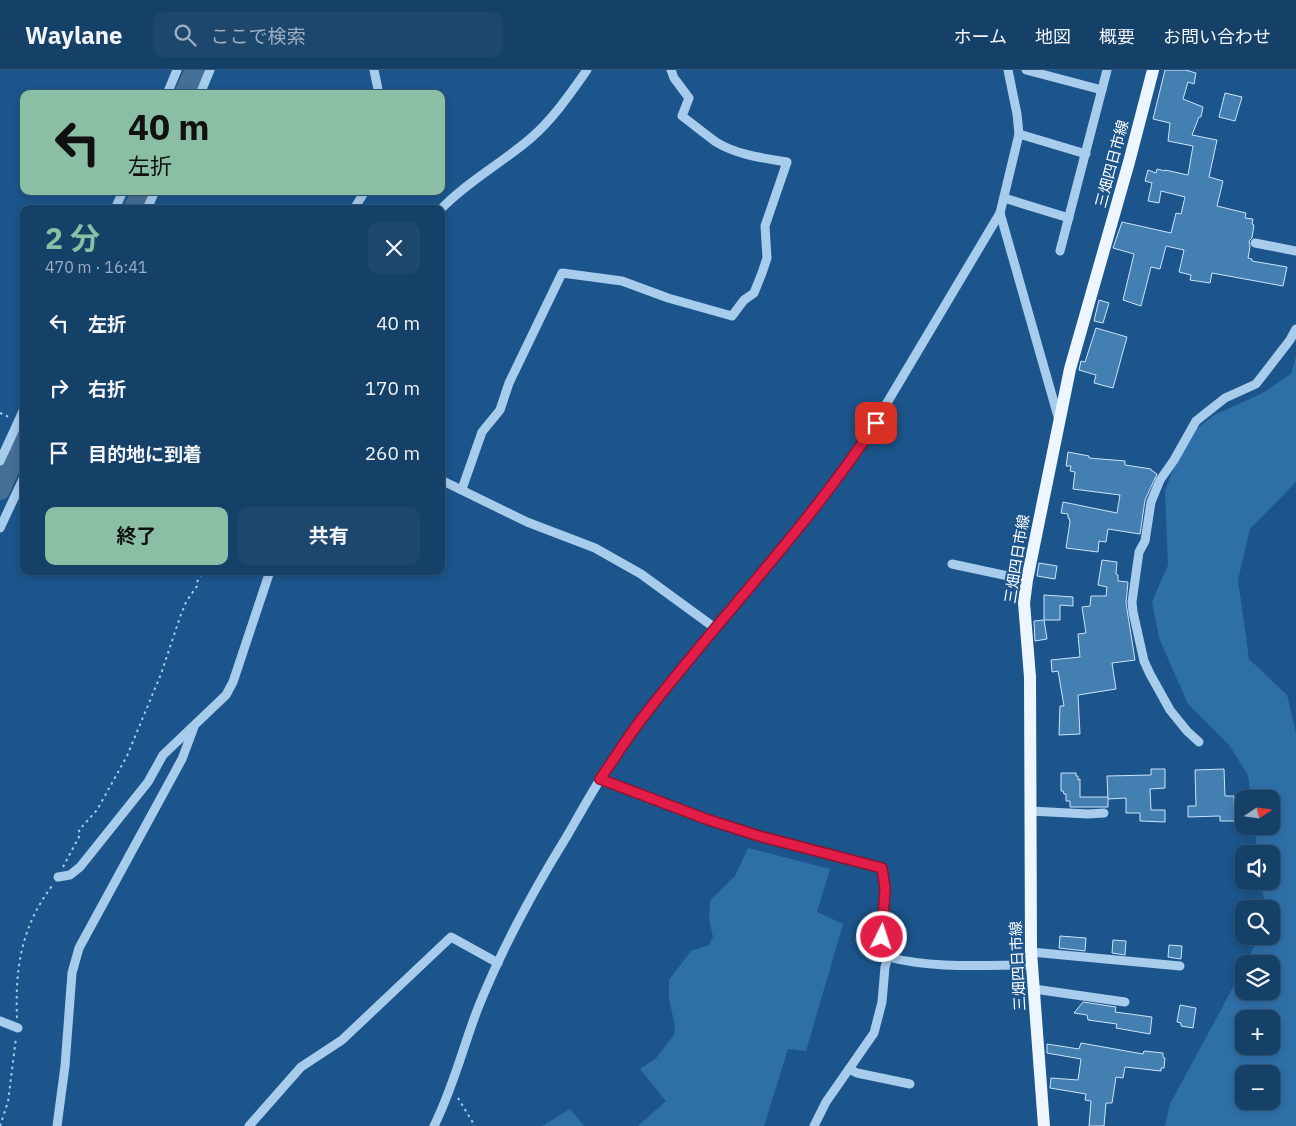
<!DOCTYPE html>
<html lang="ja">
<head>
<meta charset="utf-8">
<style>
  body { margin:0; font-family:"IBM Plex Sans","Noto Sans JP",sans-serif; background:#1e476e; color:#f1f3f6; height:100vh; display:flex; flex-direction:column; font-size:19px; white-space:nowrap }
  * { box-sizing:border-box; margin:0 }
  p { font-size:16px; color:#9dafc0 }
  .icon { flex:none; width:28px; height:28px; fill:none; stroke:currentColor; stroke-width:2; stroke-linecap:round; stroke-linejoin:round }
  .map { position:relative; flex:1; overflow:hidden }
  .sheet { position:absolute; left:20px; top:135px; width:425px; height:370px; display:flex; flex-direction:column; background:#154068; border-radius:10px; box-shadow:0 2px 8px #0003,0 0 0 1px #34597c }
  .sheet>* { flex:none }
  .top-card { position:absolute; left:20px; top:20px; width:425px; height:105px; border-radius:10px; box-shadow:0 2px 8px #0003,0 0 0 1px #34597c; background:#8abfa5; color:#111; overflow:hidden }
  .needle { width:32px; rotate:77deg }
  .tools { position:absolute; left:1235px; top:720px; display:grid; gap:10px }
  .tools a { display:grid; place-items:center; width:45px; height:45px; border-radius:10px; background:#154068; box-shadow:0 2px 8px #0003,0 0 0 1px #34597c; font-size:25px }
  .pin { position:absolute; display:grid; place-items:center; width:42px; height:42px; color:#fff; margin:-21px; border-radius:10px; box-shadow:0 2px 8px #0006 }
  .me { position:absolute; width:55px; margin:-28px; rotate:4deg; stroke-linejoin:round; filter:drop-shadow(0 0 4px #0008) }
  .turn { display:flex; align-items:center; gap:18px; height:105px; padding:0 25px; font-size:22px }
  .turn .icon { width:65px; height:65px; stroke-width:2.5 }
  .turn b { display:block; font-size:35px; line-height:42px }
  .round { display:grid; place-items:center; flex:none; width:52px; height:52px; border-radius:10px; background:#1e476e }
  .headline { display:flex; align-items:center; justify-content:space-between; height:85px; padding:0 25px }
  h1 { font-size:30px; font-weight:700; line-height:38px; color:#8abfa5 }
  .primary-button { display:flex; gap:10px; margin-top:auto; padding:10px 25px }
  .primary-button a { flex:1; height:58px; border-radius:10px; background:#8abfa5; color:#111; font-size:20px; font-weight:700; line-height:58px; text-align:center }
  .primary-button a+a { background:#1e476e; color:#f1f3f6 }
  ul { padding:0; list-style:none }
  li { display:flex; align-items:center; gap:15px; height:65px; padding:0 25px }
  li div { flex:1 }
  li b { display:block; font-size:19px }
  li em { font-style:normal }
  header { display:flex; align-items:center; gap:30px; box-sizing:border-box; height:70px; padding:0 25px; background:#154068; border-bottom:1px solid #34597c }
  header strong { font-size:24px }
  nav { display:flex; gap:28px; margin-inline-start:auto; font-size:18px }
  .search { width:350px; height:45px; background:#1e476e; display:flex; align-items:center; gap:12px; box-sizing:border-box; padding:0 18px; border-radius:10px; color:#9dafc0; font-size:19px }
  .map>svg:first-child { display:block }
  .green { fill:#2f6fa8; fill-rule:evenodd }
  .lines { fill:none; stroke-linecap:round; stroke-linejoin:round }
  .river { stroke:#466f95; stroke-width:20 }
  .building { fill:#447fb2; stroke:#cde4f9 }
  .path { stroke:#a7ccec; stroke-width:2; stroke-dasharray:2.5 4; stroke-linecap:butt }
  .minor { stroke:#a7ccec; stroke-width:9 }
  .major { stroke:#edf5ff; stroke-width:12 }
  .route-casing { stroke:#92132f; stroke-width:12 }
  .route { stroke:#e11d48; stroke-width:9 }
  .labels { text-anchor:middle; stroke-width:4; stroke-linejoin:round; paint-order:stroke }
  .street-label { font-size:15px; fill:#fff; stroke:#1c558b }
</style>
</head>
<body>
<header>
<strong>Waylane</strong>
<div class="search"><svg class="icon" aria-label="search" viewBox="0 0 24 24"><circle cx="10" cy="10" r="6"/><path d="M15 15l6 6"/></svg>ここで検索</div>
<nav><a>ホーム</a><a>地図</a><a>概要</a><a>お問い合わせ</a></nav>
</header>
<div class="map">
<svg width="1296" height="1056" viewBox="0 0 1296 1056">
  <rect width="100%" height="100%" fill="#1c558b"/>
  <!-- green -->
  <g class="green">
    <path d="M1296,286V412L1250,459L1238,510L1249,589L1287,625L1296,663V1056H1165L1170,1034L1244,897V921H1271V894H1246L1259,866H1271V839H1263L1264,830L1261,811H1271V784H1258L1254,756H1271V729H1251L1248,705L1229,675L1188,634L1159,568L1152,532L1168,495L1165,421L1185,368L1214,345L1261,324L1291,304ZM1244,949H1271V976H1244ZM1244,1004H1271V1031H1244Z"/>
    <polygon points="748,778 830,799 817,842 843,854 806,981 788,979 764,1056 638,1056 666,1031 640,999 656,988 674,965 675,956 669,929 669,910 691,881 709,875 713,867 709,849 710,831 735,806"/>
    <polygon points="570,1039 584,1056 542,1056"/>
  </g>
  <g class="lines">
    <!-- river -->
    <g class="river">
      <polyline points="184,24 195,0"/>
      <polyline points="133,139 142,121"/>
      <polyline points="0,420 24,367"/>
    </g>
  </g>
  <!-- building -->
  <g class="building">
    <polygon points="1165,0 1185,0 1196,3 1194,14 1188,12 1183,29 1203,37 1201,47 1199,47 1192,65 1217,70 1209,107 1223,111 1217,136 1246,143 1245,148 1253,149 1252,154 1254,155 1252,168 1249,171 1250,177 1248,188 1252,189 1252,191 1287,197 1283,216 1212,203 1210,213 1190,210 1191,205 1179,202 1184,180 1166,176 1160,199 1151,197 1141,236 1123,230 1134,184 1113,178 1122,152 1171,163 1176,143 1181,144 1185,127 1161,121 1159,133 1148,131 1152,113 1145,111 1148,100 1156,103 1157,99 1165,101 1165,100 1188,105 1193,76 1168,71 1170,53 1153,49"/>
    <polygon points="1225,23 1242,27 1235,51 1219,47"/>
    <polygon points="1099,230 1109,233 1103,253 1094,251"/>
    <polygon points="1096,258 1127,267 1113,318 1094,313 1096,305 1079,300 1081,291 1085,292"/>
    <polygon points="1068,382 1089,386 1089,388 1125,391 1125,395 1151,399 1151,400 1157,404 1145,430 1140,464 1108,459 1106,472 1099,471 1098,482 1066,478 1070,452 1069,448 1068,448 1068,444 1061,443 1063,432 1117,443 1120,425 1073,419 1075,402 1070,401 1071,396 1066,396"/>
    <polygon points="1102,490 1117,492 1116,504 1118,505 1118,511 1128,512 1126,533 1135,590 1112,593 1116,619 1078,625 1080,664 1059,665 1060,636 1064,636 1058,601 1052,602 1051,590 1080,587 1078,564 1086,563 1082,537 1090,536 1091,526 1106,526 1107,517 1098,515"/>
    <polygon points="1039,493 1057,496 1055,509 1037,506"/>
    <polygon points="1044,525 1073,527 1073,536 1060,535 1060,550 1044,550 1047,569 1035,571 1034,551 1044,550"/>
    <polygon points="1151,699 1165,699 1165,718 1150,719 1151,740 1165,740 1165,752 1140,751 1140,743 1126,743 1126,728 1108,729 1107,706 1151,705"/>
    <polygon points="1224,699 1225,726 1234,726 1235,751 1220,751 1220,746 1188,747 1188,736 1196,736 1195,700"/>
    <polygon points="1061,703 1076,703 1076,706 1078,706 1078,710 1080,709 1080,727 1108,727 1108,737 1070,737 1070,731 1066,731 1066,724 1064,724 1063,721 1061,721"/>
    <polygon points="1060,866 1086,868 1085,881 1059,878"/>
    <polygon points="1113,870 1126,871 1125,885 1112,883"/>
    <polygon points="1169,875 1182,876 1181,889 1168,887"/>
    <polygon points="1083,932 1116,937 1115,942 1152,947 1150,964 1116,958 1117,954 1088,950 1087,945 1074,943"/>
    <polygon points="1180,935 1196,938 1193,958 1181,956 1181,953 1177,952"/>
    <polygon points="1081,973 1143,984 1144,981 1163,983 1163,987 1165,988 1164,998 1161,998 1161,1001 1125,997 1123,1008 1116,1007 1112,1033 1106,1033 1104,1056 1089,1056 1091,1031 1085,1030 1086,1024 1050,1018 1051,1008 1078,1010 1081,989 1047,983 1047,974 1079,979"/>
  </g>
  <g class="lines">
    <!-- path -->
    <g class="path">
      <polyline points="0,343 9,347"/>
      <polyline points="63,797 80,765 79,760 97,740 127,686 161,604 180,547 186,532 197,516 197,512 203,501"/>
      <path d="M17,948C15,899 21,857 52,816"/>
      <polyline points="458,1028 475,1056"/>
      <polyline points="0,1056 8,1032 16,968"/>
    </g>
    <!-- minor -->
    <g class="minor">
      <polyline points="374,0 379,24"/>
      <polyline points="1026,0 1102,20"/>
      <polyline points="167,24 177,0"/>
      <polyline points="200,24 210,0"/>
      <polyline points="1019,64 1086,84"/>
      <polyline points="1004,128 1069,148"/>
      <polyline points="115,139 123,121"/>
      <polyline points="147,139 155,121"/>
      <polyline points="354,139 365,121"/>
      <path d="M441,139C468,111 502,93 531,68C553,49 570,24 587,0"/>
      <polyline points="1000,143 1059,350"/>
      <polyline points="1255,173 1296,181"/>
      <polyline points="1060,181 1107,0"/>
      <polyline points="0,391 24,339"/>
      <polyline points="441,410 527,452 595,478 641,504 715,558"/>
      <path d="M462,419L482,362L500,340L509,313L562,203L622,211L668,228L732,246L744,230L754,223L762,203L767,188L765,156L787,92C763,88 737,85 716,72C705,64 694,55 682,46L689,28L674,8L671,0"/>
      <polyline points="0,458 24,407"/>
      <polyline points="952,494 1027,510"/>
      <polyline points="1199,672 1187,661 1170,640 1150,604 1144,591 1133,542 1132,532 1139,482 1145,471 1151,432 1160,410 1174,390 1196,351 1225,328 1256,314 1290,270 1296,259"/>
      <polyline points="600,709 689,743 759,766 882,798 885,818 882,867 888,887 885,897 882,932 874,963 826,1032 814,1056"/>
      <polyline points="1030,741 1088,744 1104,743"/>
      <polyline points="58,807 70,805 80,797 148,712 163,685 226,625 233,612 270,501"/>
      <polyline points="1031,882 1180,896"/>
      <path d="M888,887C934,899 984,895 1032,895"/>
      <polyline points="1034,919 1125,932"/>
      <polyline points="0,951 18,958"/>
      <polyline points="849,999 857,1003 910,1014"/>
      <polyline points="57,1056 65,996 72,903 79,878 182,689 194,657"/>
      <polyline points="249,1056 301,997 342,970 451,867 498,893"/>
      <path d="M434,1056C453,1018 463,977 478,938C502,878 533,821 567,766C578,747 589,727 601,708C658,618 732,542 799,459C827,425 852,390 875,353L1000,143L1019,64L1017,44L1008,0"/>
    </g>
    <!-- major -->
    <polyline class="major" points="1044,1056 1031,882 1030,607 1024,533 1027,510 1070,299 1129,92 1153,0"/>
  </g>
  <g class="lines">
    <defs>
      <path id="route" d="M876,353C807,458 720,547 644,646C628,666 615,688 600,709L706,749L759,766L882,798L885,818L882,867"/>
    </defs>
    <!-- route casing -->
    <use href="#route" class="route-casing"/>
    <!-- route -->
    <use href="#route" class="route"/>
  </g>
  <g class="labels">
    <!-- street labels -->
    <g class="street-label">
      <text transform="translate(1112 94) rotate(-75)" y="5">三畑四日市線</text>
      <text transform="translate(1017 489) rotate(-81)" y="5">三畑四日市線</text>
      <text transform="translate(1018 896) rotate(-93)" y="5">三畑四日市線</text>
    </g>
  </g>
</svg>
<div class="tools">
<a><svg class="needle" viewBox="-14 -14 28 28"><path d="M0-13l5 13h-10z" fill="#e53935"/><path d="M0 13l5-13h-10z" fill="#9dafc0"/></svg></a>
<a><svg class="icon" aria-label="sound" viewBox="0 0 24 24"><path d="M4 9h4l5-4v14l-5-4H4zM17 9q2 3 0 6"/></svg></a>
<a><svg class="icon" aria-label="search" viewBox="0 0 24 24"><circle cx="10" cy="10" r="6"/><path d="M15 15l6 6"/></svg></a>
<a><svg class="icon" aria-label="layers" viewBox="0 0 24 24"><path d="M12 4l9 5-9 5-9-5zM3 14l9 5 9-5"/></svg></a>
<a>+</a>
<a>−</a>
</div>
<div class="pin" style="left:876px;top:353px;background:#d93025"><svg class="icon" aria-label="arrive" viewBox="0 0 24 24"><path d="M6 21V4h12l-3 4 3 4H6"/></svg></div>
<svg class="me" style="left:882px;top:867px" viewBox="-20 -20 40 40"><circle r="17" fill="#e11d48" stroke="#fff" stroke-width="3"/><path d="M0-11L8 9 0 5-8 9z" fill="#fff"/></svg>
<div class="top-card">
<div class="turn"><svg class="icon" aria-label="left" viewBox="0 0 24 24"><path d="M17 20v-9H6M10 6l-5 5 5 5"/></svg><div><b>40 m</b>左折</div></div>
</div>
<section class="sheet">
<div class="headline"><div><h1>2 分</h1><p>470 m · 16:41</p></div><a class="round"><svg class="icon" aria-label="close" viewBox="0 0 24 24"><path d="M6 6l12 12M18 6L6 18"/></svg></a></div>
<ul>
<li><svg class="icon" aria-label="left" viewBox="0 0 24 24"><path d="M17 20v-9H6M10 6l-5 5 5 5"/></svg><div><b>左折</b></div><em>40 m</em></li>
<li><svg class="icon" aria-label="right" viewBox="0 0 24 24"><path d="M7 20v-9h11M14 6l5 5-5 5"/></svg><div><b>右折</b></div><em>170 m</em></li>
<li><svg class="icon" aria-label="arrive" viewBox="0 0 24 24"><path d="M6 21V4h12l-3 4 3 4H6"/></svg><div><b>目的地に到着</b></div><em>260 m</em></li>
</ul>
<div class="primary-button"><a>終了</a><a>共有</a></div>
</section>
</div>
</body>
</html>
